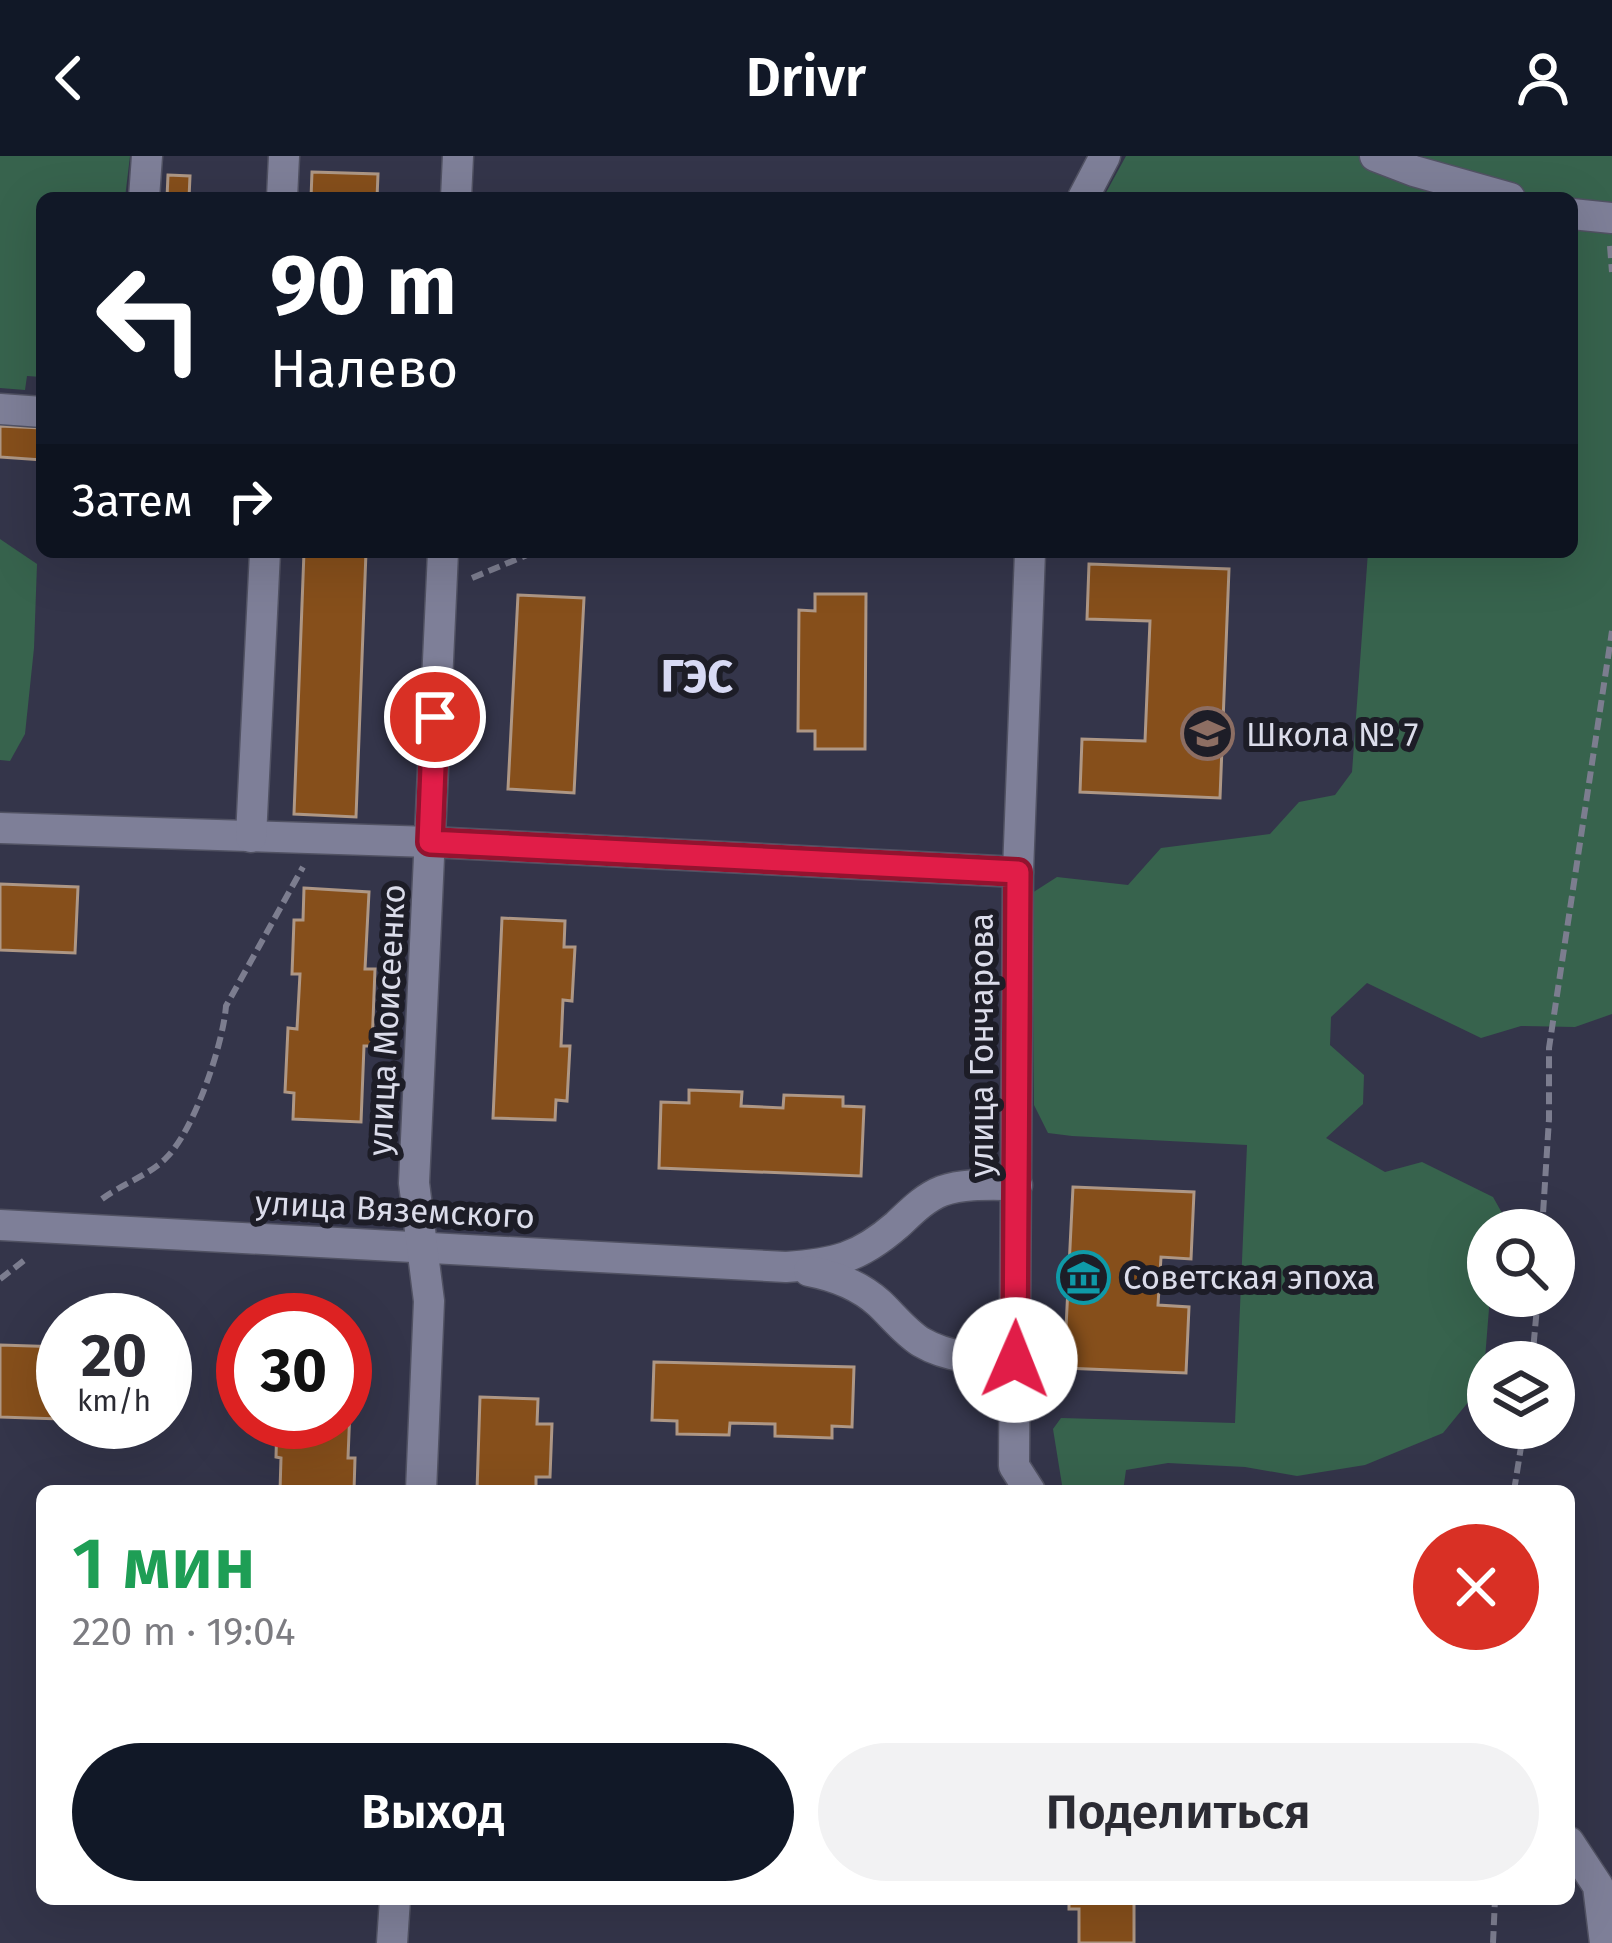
<!DOCTYPE html>
<html lang="ru">
<head>
<meta charset="utf-8">
<style>
  body { margin:0; font-family:"Fira Sans",sans-serif; background:#f2f2f3; color:#2b2b33; height:100vh; display:flex; flex-direction:column; font-size:45px; white-space:nowrap }
  * { box-sizing:border-box; margin:0 }
  p { font-size:39px; color:#7c7c81 }
  .icon { flex:none; width:66px; height:66px; fill:none; stroke:currentColor; stroke-width:2; stroke-linecap:round; stroke-linejoin:round }
  .map { position:relative; flex:1; overflow:hidden }
  .panel { position:absolute; left:36px; top:1329px; width:1539px; height:420px; display:flex; flex-direction:column; background:#fff; border-radius:18px; box-shadow:0 12px 48px #0002 }
  .panel>* { flex:none }
  .hud { position:absolute; left:36px; top:36px; width:1542px; height:366px; border-radius:18px; box-shadow:0 12px 48px #0002; background:#111827; color:#fff; overflow:hidden }
  .controls { position:absolute; left:1467px; top:1053px; display:grid; gap:24px }
  .controls a { display:grid; place-items:center; width:108px; height:108px; border-radius:50%; background:#fff; box-shadow:0 12px 48px #0002; font-size:60px }
  .speed { position:absolute; left:36px; top:1137px; display:flex; gap:24px; font-size:60px; font-weight:700; text-align:center }
  .speed>* { display:grid; place-content:center; width:156px; height:156px; border-radius:50%; background:#fff; box-shadow:0 12px 48px #0002; line-height:1 }
  .speed small { font-size:30px; font-weight:400 }
  .speed .limit { border:18px solid #d22; background:#fff; color:#111 }
  .pin { position:absolute; display:grid; place-items:center; width:102px; height:102px; color:#fff; margin:-51px; border:6px solid #fff; border-radius:50%; box-shadow:0 3px 12px #0007 }
  .me { position:absolute; width:132px; margin:-66px; rotate:1deg; stroke-linejoin:round; filter:drop-shadow(0 0 9px #0008) }
  .turn { display:flex; align-items:center; gap:42px; height:252px; padding:0 36px; font-size:54px }
  .turn .icon { width:156px; height:156px; stroke-width:2.5 }
  .turn b { display:block; font-size:84px; line-height:102px }
  .then { display:flex; align-items:center; height:114px; padding:0 36px; background:#0003; gap:24px; font-size:45px }
  .round { display:grid; place-items:center; flex:none; width:126px; height:126px; border-radius:63px; background:#f2f2f3 }
  .summary { display:flex; align-items:center; justify-content:space-between; height:204px; padding:0 36px }
  h1 { font-size:72px; font-weight:600; line-height:90px; color:#1e9e55 }
  .button { display:flex; gap:24px; margin-top:auto; padding:24px 36px }
  .button a { flex:1; height:138px; border-radius:72px; background:#111827; color:#fff; font-size:48px; font-weight:600; line-height:138px; text-align:center }
  .button a+a { background:#f2f2f3; color:#2b2b33 }
  header { display:flex; justify-content:space-between; align-items:center; height:156px; padding:0 36px; background:#111827; color:#fff; font-size:54px; font-weight:600 }
  .map>svg:first-child { display:block }
  .green { fill:#37634d }
  .building { fill:#864f1b; stroke:#ae9785; stroke-width:3 }
  .lines { fill:none; stroke-linecap:round; stroke-linejoin:round }
  .minor-casing { stroke:#515263; stroke-width:33 }
  .path { stroke:#7c7d8f; stroke-width:6; stroke-dasharray:12 6; stroke-linecap:butt }
  .minor { stroke:#7e7f98; stroke-width:30 }
  .route-casing { stroke:#92132f; stroke-width:30 }
  .route { stroke:#e11d48; stroke-width:21 }
  .labels { text-anchor:middle; stroke-width:12; stroke-linejoin:round; paint-order:stroke }
  .poi-label { font-size:33px; fill:#dbdcea; stroke:#1d1d27; text-anchor:start }
  .street-label { font-size:33px; fill:#dbdcea; stroke:#1d1d27 }
  .district-label { font-size:45px; font-weight:bold; fill:#d8daf5; stroke:#1d1d27 }
</style>
</head>
<body>
<header><svg class="icon" aria-label="back" viewBox="0 0 24 24"><path d="M15 5l-7 7 7 7"/></svg>Drivr<svg class="icon" aria-label="person" viewBox="0 0 24 24"><circle cx="12" cy="8" r="4"/><path d="M4 21q1-7 8-7t8 7"/></svg></header>
<div class="map">
<svg width="1612" height="1787" viewBox="0 0 1612 1787">
  <rect width="100%" height="100%" fill="#34354a"/>
  <!-- green -->
  <g class="green">
    <polygon points="0,0 130,0 125,42 42,42 42,221 27,220 25,234 0,232"/>
    <polygon points="1126,0 1612,0 1612,858 1575,871 1521,870 1481,882 1367,827 1331,861 1330,889 1364,919 1363,948 1326,982 1385,1016 1422,1006 1493,1041 1506,1064 1504,1074 1488,1074 1490,1140 1483,1228 1443,1277 1365,1309 1297,1320 1245,1311 1168,1307 1126,1314 1123,1335 1063,1335 1053,1273 1061,1262 1235,1267 1247,989 1072,980 1048,977 1034,949 1032,737 1057,721 1128,729 1161,692 1270,678 1299,646 1335,639 1352,616 1368,396 1572,396 1572,42 1103,42"/>
    <polygon points="0,383 37,408 34,492 25,578 10,605 0,604"/>
  </g>
  <!-- building -->
  <g class="building">
    <polygon points="312,16 378,18 377,42 311,42"/>
    <polygon points="168,19 190,20 189,42 167,42"/>
    <polygon points="0,270 42,272 42,304 0,301"/>
    <polygon points="304,396 366,396 356,661 294,658"/>
    <polygon points="1089,408 1229,413 1220,642 1080,636 1082,583 1145,585 1150,465 1087,463"/>
    <polygon points="815,438 866,438 865,593 815,593 815,575 798,575 799,454 815,455"/>
    <polygon points="518,439 584,442 574,637 508,633"/>
    <polygon points="0,728 78,731 75,797 0,794"/>
    <polygon points="304,732 369,736 365,813 375,813 372,890 364,890 361,966 293,963 294,937 285,936 288,872 297,873 300,818 292,818 294,764 303,764"/>
    <polygon points="502,762 565,765 564,791 575,791 572,845 563,844 561,890 570,890 567,945 556,944 555,964 493,962"/>
    <polygon points="689,934 742,936 741,950 783,952 784,939 843,941 843,950 864,951 861,1020 659,1012 661,946 689,947"/>
    <polygon points="1073,1031 1194,1036 1191,1103 1161,1101 1158,1149 1189,1151 1186,1217 1064,1212"/>
    <polygon points="0,1189 62,1191 60,1263 0,1261"/>
    <polygon points="654,1206 854,1211 852,1271 832,1270 832,1282 775,1280 775,1268 730,1267 729,1279 677,1278 677,1265 652,1264"/>
    <polygon points="345,1227 351,1227 348,1302 355,1302 354,1335 280,1335 281,1302 276,1301 277,1266 345,1266"/>
    <polygon points="480,1241 538,1243 537,1268 552,1268 550,1321 536,1321 536,1335 477,1335"/>
    <polygon points="1069,1743 1134,1743 1134,1787 1079,1787 1079,1753 1069,1753"/>
  </g>
  <g class="lines">
    <defs>
      <g id="minor">
        <polyline points="1375,0 1414,15 1510,42"/>
        <polyline points="144,42 147,0"/>
        <polyline points="282,42 284,0"/>
        <polyline points="456,42 458,0"/>
        <polyline points="1083,42 1105,0"/>
        <polyline points="1572,58 1612,62"/>
        <polyline points="0,253 42,256"/>
        <polyline points="0,672 430,686 1018,716"/>
        <polyline points="251,681 265,396"/>
        <path d="M0,1069L786,1111C834,1108 859,1102 897,1069C910,1057 924,1042 942,1035C965,1027 993,1029 1017,1029"/>
        <path d="M809,1115C835,1120 859,1129 879,1147C892,1159 905,1176 921,1186C950,1203 983,1203 1015,1204"/>
        <polyline points="421,1335 429,1145 414,1027 443,396"/>
        <polyline points="1030,1335 1014,1310 1018,716 1030,396"/>
        <polyline points="1569,1686 1598,1730 1605,1787"/>
        <polyline points="392,1787 395,1743"/>
      </g>
    </defs>
    <!-- minor casing -->
    <use href="#minor" class="minor-casing"/>
    <!-- path -->
    <g class="path">
      <polyline points="1610,90 1612,116"/>
      <polyline points="472,422 534,396"/>
      <path d="M102,1043C122,1028 150,1019 167,1001C194,974 223,889 226,850L303,711"/>
      <polyline points="1542,1074 1549,963 1549,892 1612,475"/>
      <polyline points="0,1123 26,1103"/>
      <polyline points="1532,1206 1538,1140"/>
      <polyline points="1514,1335 1524,1272"/>
      <polyline points="1493,1787 1495,1743"/>
    </g>
    <!-- minor -->
    <use href="#minor" class="minor"/>
  </g>
  <g class="lines">
    <defs>
      <polyline id="route" points="435,561 430,686 1018,716 1015,1204"/>
    </defs>
    <!-- route casing -->
    <use href="#route" class="route-casing"/>
    <!-- route -->
    <use href="#route" class="route"/>
  </g>
  <!-- icons -->
  <defs>
    <symbol id="school-ring" viewBox="-11 -11 22 22"><circle r="9.5" fill="#1d1d27" stroke="#8d6e63" stroke-width="1.5"/><path d="M0-5L7-2L0 1L-7-2ZM-4 1L0 2.5L4 1V4Q0 6-4 4Z" fill="#8d6e63"/></symbol>
    <symbol id="museum-ring" viewBox="-11 -11 22 22"><circle r="9.5" fill="#1d1d27" stroke="#0f9aa8" stroke-width="1.5"/><path d="M0-6L6-3V-2H-6V-3ZM-5-1h2V3h-2ZM-1-1h2V3h-2ZM3-1h2V3H3ZM-6 4H6V6H-6Z" fill="#0f9aa8"/></symbol>
  </defs>
  <g fill-rule="evenodd">
    <use href="#school-ring" x="1178" y="548" width="59" height="59"/>
    <use href="#museum-ring" x="1054" y="1092" width="59" height="59"/>
  </g>
  <g class="labels">
    <!-- poi labels -->
    <g class="poi-label">
      <text x="1246" y="590">Школа № 7</text>
      <text x="1123" y="1133">Советская эпоха</text>
    </g>
    <!-- street labels -->
    <g class="street-label">
      <text transform="translate(386 864) rotate(-87)" y="12">улица Моисеенко</text>
      <text transform="translate(981 889) rotate(-90)" y="12">улица Гончарова</text>
      <text transform="translate(395 1053) rotate(3)" y="12">улица Вяземского</text>
    </g>
    <!-- district labels -->
    <g class="district-label">
      <text x="697" y="536">ГЭС</text>
    </g>
  </g>
</svg>
<div class="controls">
<a><svg class="icon" aria-label="search" viewBox="0 0 24 24"><circle cx="10" cy="10" r="6"/><path d="M15 15l6 6"/></svg></a>
<a><svg class="icon" aria-label="layers" viewBox="0 0 24 24"><path d="M12 4l9 5-9 5-9-5zM3 14l9 5 9-5"/></svg></a>
</div>
<div class="speed"><div>20<small>km/h</small></div><div class="limit">30</div></div>
<div class="pin" style="left:435px;top:561px;background:#d93025"><svg class="icon" aria-label="arrive" viewBox="0 0 24 24"><path d="M6 21V4h12l-3 4 3 4H6"/></svg></div>
<svg class="me" style="left:1015px;top:1204px" viewBox="-20 -20 40 40"><circle r="19" fill="#fff"/><path d="M0-13L10 11 0 6-10 11z" fill="#e11d48"/></svg>
<div class="hud">
<div class="turn"><svg class="icon" aria-label="left" viewBox="0 0 24 24"><path d="M17 20v-9H6M10 6l-5 5 5 5"/></svg><div><b>90 m</b>Налево</div></div>
<div class="then">Затем<svg class="icon" aria-label="right" viewBox="0 0 24 24"><path d="M7 20v-9h11M14 6l5 5-5 5"/></svg></div>
</div>
<section class="panel">
<div class="summary"><div><h1>1 мин</h1><p>220 m · 19:04</p></div><a class="round" style="background:#d93025;color:#fff"><svg class="icon" aria-label="close" viewBox="0 0 24 24"><path d="M6 6l12 12M18 6L6 18"/></svg></a></div>
<div class="button"><a>Выход</a><a>Поделиться</a></div>
</section>
</div>
</body>
</html>
